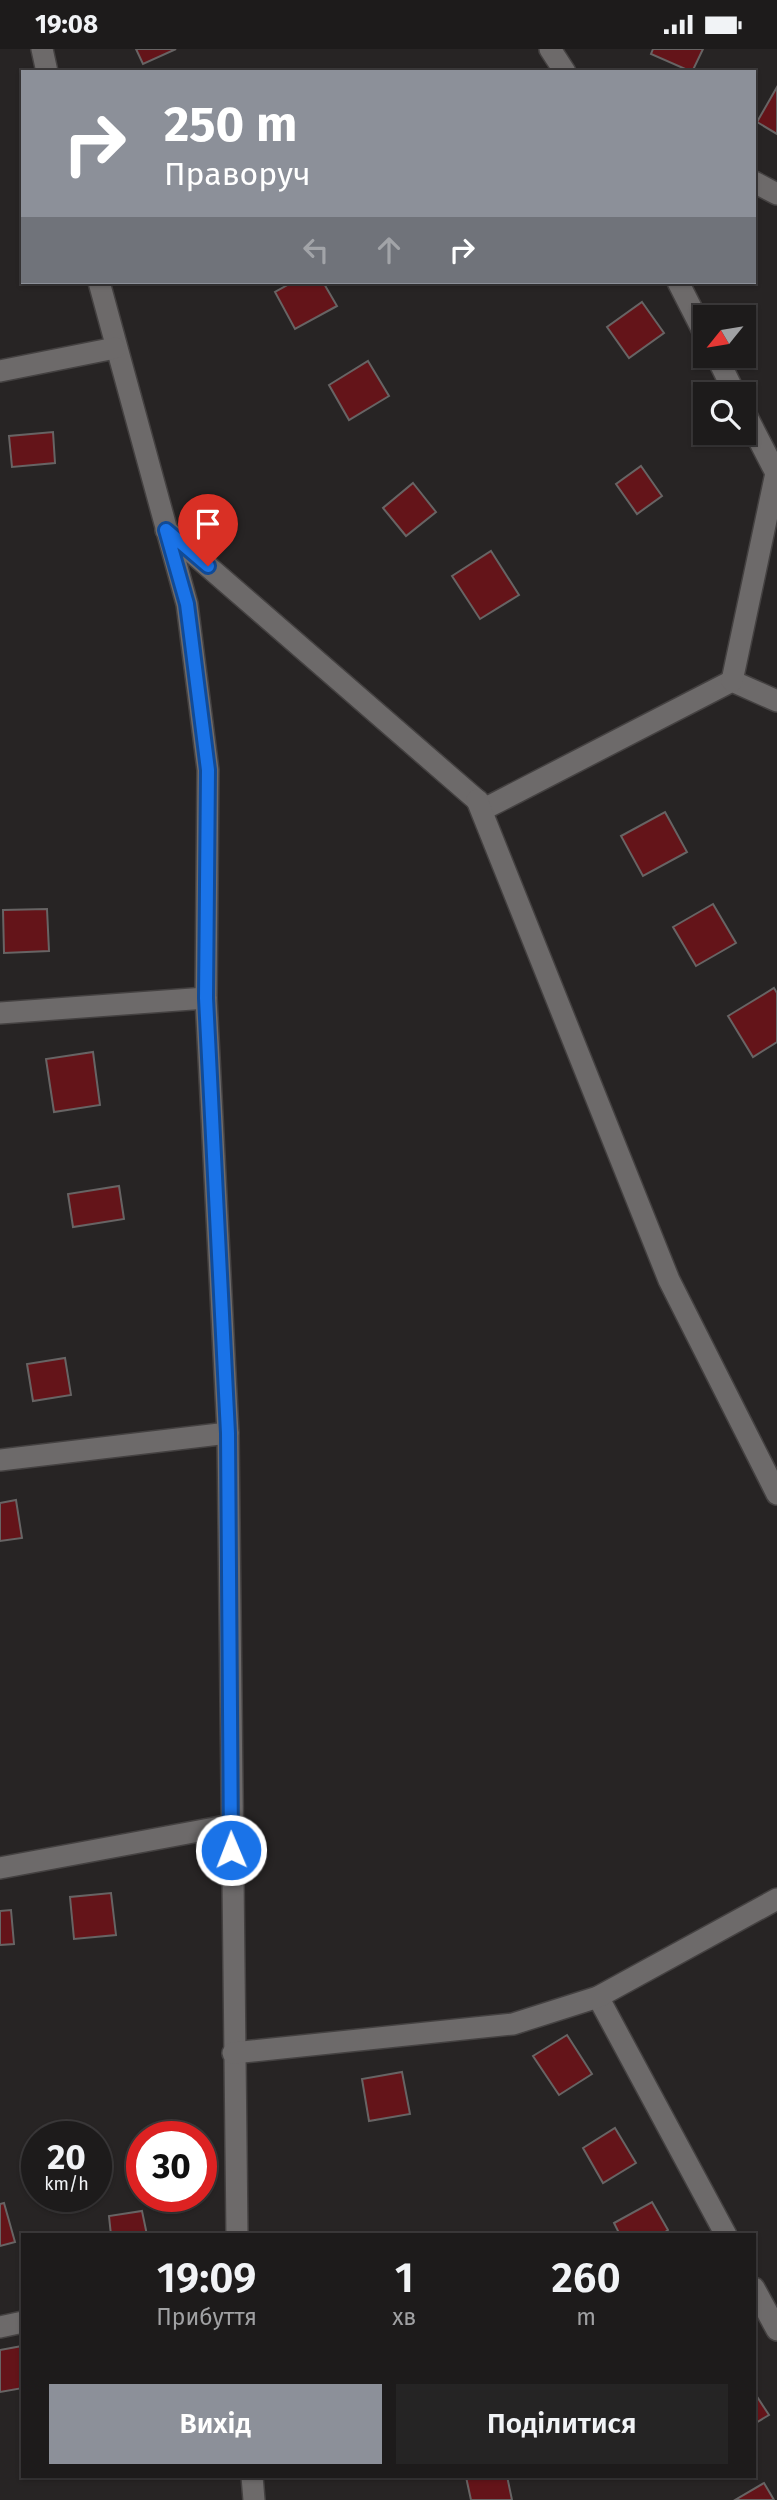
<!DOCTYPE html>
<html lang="uk">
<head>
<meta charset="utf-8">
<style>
  body { margin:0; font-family:"Fira Sans",sans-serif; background:#252424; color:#f1f3f6; height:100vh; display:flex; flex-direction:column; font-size:26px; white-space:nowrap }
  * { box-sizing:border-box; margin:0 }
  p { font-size:23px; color:#a0a1a3 }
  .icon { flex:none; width:38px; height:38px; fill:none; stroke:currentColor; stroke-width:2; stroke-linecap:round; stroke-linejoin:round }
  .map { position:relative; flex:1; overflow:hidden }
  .panel { position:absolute; left:21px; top:2184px; width:735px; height:245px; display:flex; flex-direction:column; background:#1d1b1b; border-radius:0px; box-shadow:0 2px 5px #0004,0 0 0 2px #3b393a }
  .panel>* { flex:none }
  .top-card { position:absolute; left:21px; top:21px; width:735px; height:214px; border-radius:0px; box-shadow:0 2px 5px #0004,0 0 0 2px #3b393a; background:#8c9099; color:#fff; overflow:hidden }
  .needle { width:46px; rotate:240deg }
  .controls { position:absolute; left:693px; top:256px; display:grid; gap:14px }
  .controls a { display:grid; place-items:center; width:63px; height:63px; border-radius:0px; background:#1d1b1b; box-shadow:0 2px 5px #0004,0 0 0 2px #3b393a; font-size:35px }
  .speed { position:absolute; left:21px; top:2072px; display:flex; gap:14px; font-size:35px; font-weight:700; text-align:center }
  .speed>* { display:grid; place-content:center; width:91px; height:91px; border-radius:50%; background:#1d1b1b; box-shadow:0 2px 5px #0004,0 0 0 2px #3b393a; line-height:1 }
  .speed small { font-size:18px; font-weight:400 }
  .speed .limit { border:10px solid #d22; background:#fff; color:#111 }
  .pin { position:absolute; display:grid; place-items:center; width:60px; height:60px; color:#fff; margin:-72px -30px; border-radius:50% 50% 50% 0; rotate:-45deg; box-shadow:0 0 7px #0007 }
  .pin .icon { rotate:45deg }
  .me { position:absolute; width:77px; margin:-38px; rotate:359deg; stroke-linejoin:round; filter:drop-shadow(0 0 5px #0008) }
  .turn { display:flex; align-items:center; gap:24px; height:147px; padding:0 28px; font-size:32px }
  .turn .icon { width:91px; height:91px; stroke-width:2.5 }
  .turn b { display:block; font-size:49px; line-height:60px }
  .lanes { display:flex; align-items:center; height:66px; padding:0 28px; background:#0003; justify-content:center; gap:35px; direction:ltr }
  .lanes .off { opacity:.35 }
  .eta { display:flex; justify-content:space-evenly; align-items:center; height:119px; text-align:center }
  .eta b { font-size:42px; font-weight:600; line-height:49px }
  .cta { display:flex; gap:14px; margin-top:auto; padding:14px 28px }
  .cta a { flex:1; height:80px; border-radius:0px; background:#8c9099; color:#fff; font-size:28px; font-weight:600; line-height:80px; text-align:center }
  .cta a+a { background:#252424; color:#f1f3f6 }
  .status { display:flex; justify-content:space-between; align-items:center; height:49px; padding:0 35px; background:#1d1b1b; direction:ltr }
  .status svg { height:19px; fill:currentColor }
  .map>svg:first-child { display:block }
  .building { fill:#641419; stroke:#676464; stroke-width:2 }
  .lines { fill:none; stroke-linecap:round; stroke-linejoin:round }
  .minor-casing { stroke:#444141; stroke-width:24 }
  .minor { stroke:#6d6a6a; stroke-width:21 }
  .route-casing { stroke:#114b97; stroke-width:18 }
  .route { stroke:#1a73e8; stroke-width:12 }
</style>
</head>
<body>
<div class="status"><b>19:08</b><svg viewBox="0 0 49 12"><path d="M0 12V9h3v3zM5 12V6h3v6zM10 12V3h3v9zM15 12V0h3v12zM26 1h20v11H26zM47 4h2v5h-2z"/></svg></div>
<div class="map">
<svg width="777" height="2451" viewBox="0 0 777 2451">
  <rect width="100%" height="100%" fill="#272424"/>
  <!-- building -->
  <g class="building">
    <polygon points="136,0 176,0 143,15"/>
    <polygon points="653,0 703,0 692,23 651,5"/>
    <polygon points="777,38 777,85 757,73"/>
    <polygon points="293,233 323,233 337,257 295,280 275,243"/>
    <polygon points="642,253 664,284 629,309 607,278"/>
    <polygon points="368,312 389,347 349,371 329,336"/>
    <polygon points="53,383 55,414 12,418 9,387"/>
    <polygon points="641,417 662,447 637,465 616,435"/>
    <polygon points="413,434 436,463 406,487 383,459"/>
    <polygon points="491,502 519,546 480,570 452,527"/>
    <polygon points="665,763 687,803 643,827 621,787"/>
    <polygon points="713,855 736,894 696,917 673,878"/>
    <polygon points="47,860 49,902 4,904 3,861"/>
    <polygon points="774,939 777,944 777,993 753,1008 728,967"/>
    <polygon points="93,1003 100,1056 54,1063 46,1010"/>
    <polygon points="119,1137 124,1170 73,1178 68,1145"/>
    <polygon points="65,1309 71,1346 33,1352 27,1315"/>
    <polygon points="16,1451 22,1489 0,1492 0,1454"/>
    <polygon points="111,1844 116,1886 74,1890 70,1848"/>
    <polygon points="11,1861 14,1895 0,1896 0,1862"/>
    <polygon points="567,1986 592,2025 559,2046 533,2007"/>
    <polygon points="402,2023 410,2065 369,2072 362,2030"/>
    <polygon points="615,2079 636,2114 603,2134 583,2099"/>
    <polygon points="652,2153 668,2181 661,2186 620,2186 614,2174"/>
    <polygon points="4,2154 15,2193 0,2197 0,2155"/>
    <polygon points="142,2162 147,2186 111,2186 109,2167"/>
    <polygon points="22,2297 23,2339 0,2343 0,2301"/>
    <polygon points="754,2343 769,2366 754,2375"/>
    <polygon points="507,2427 512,2451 471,2451 466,2428"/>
    <polygon points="764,2434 774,2451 735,2451"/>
  </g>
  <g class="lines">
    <defs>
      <g id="minor">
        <polyline points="42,0 47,23"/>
        <polyline points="550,0 565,23"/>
        <polyline points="754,133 777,145"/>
        <polyline points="99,233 187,555 208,721 206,949 228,1384 237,2186"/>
        <polyline points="678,233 705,286"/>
        <polyline points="716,306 735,345"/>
        <polyline points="0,322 115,299"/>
        <polyline points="166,481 486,759 732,632 777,652"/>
        <polyline points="732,632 776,424 744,362"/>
        <polyline points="477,751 669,1231 777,1445"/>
        <polyline points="0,964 206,949"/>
        <polyline points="0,1411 228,1384"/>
        <polyline points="0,1819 231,1776"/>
        <polyline points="598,1948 726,2186"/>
        <polyline points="233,2004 513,1975 598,1948 777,1850"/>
        <polyline points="754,2239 777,2281"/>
        <polyline points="0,2278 23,2273"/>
        <polyline points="252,2427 254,2451"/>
      </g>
    </defs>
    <!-- minor casing -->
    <use href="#minor" class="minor-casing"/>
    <!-- minor -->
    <use href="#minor" class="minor"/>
  </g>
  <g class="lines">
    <defs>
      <polyline id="route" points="208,517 166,481 187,555 208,721 206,949 228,1384 231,1801"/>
    </defs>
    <!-- route casing -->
    <use href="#route" class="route-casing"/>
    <!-- route -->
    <use href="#route" class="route"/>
  </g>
</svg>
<div class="controls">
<a><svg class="needle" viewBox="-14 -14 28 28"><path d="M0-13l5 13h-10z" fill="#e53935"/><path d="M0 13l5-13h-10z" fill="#a0a1a3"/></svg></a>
<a><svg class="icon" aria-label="search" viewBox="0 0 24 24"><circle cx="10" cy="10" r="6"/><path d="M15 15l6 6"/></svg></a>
</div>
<div class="speed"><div>20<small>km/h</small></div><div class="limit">30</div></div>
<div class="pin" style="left:208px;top:517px;background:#d93025"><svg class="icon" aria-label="arrive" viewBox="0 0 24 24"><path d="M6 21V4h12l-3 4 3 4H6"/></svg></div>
<svg class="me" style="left:231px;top:1801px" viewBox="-20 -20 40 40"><circle r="17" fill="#1a73e8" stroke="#fff" stroke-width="3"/><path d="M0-11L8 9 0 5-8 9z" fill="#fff"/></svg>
<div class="top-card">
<div class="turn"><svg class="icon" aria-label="right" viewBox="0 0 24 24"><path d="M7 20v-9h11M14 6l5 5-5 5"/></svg><div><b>250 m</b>Праворуч</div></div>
<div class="lanes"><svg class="icon off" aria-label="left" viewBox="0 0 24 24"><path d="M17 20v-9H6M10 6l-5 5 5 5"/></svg><svg class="icon off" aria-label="ahead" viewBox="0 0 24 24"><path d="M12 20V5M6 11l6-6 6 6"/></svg><svg class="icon" aria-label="right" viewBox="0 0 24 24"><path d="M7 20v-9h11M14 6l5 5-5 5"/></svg></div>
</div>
<section class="panel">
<div class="eta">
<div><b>19:09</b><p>Прибуття</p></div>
<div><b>1</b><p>хв</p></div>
<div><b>260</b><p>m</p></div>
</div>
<div class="cta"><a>Вихід</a><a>Поділитися</a></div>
</section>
</div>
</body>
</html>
